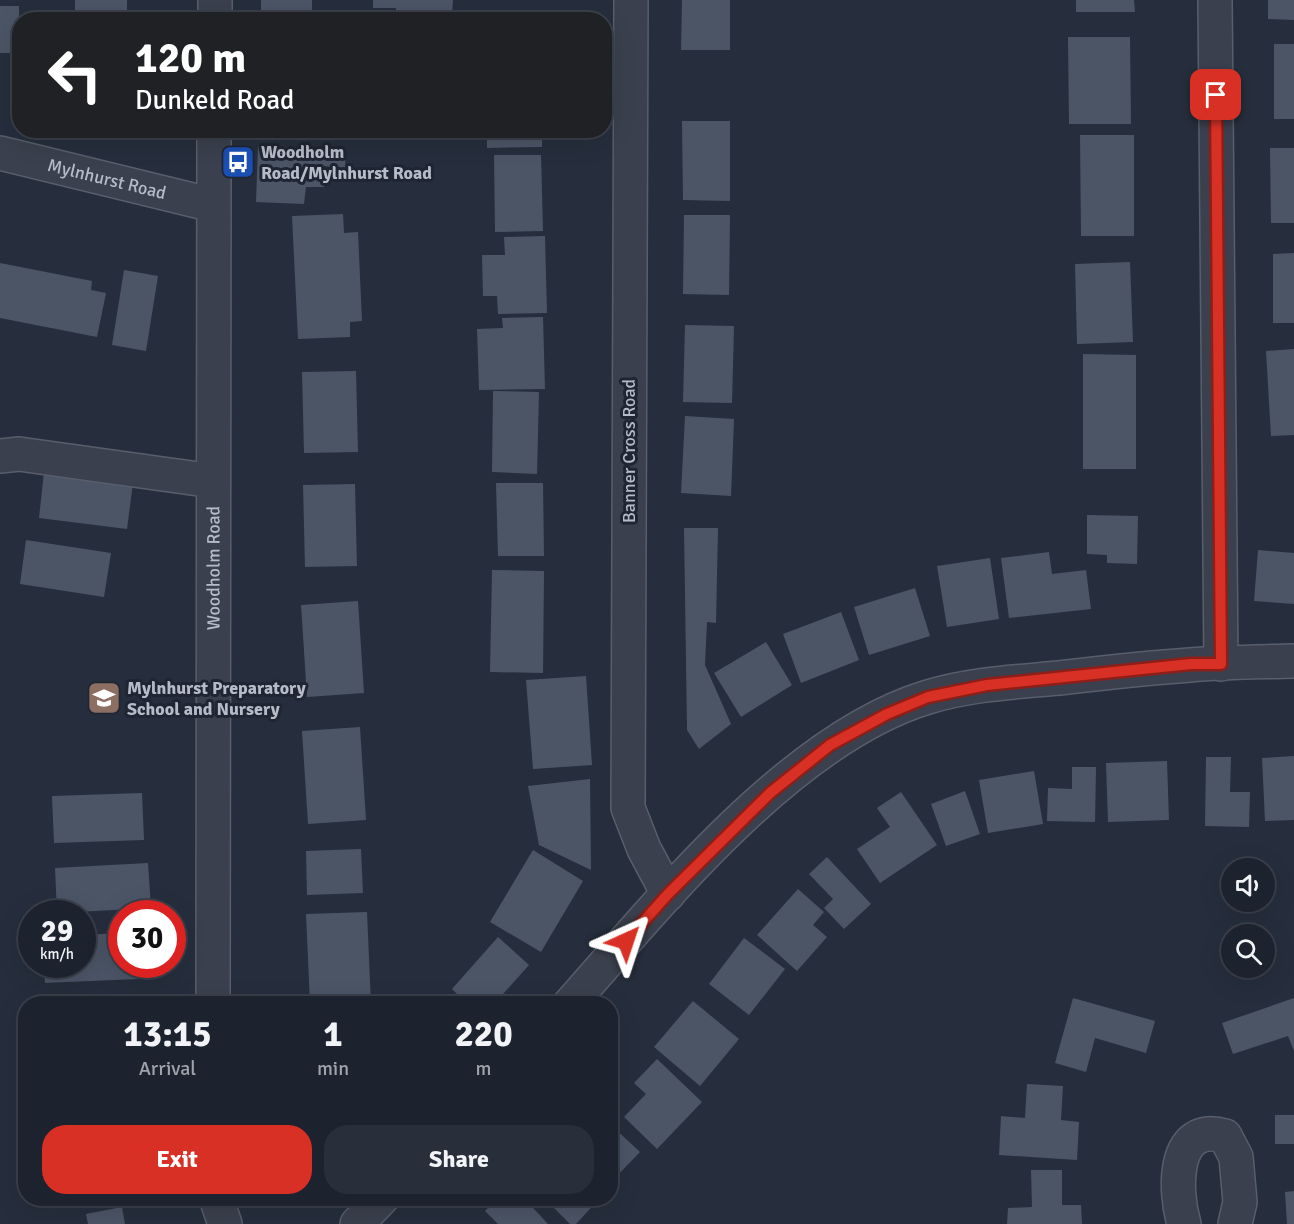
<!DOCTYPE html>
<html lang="en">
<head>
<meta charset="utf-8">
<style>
  body { margin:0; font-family:Signika,sans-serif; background:#292f3a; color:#f1f3f6; height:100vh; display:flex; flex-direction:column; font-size:22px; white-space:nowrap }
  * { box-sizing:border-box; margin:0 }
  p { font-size:20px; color:#a0a4aa }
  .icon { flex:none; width:33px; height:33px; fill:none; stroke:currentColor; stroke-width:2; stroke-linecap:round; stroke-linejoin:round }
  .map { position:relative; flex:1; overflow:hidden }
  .panel { position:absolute; left:18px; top:996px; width:600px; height:210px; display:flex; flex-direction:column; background:#1c222e; border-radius:24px; box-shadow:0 6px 24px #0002,0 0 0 2px #3a3f4a }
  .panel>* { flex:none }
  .banner { position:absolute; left:12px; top:12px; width:600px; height:126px; border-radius:24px; box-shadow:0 6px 24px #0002,0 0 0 2px #3a3f4a; background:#202124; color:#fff; overflow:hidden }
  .controls { position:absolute; left:1221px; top:858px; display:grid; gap:12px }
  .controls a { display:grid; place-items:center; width:54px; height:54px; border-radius:50%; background:#1c222e; box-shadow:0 6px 24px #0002,0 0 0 2px #3a3f4a; font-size:30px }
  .speed { position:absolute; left:18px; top:900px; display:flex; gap:12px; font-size:30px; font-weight:700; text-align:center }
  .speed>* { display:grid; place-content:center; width:78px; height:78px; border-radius:50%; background:#1c222e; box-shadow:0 6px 24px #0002,0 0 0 2px #3a3f4a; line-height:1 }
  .speed small { font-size:15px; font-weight:400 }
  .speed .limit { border:9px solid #d22; background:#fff; color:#111 }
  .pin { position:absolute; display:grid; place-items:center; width:51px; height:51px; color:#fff; margin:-26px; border-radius:12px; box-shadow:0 3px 9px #0006 }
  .me { position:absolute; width:66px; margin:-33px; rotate:42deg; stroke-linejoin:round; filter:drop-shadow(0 0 4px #0008) }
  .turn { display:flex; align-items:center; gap:21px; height:126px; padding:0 24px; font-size:27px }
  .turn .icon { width:78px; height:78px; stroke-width:2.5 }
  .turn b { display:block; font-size:42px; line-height:51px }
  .eta { display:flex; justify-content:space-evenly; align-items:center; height:102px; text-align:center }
  .eta b { font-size:36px; font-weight:700; line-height:42px }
  .button { display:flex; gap:12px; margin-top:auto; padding:12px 24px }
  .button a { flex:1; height:69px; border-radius:24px; background:#d93025; color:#fff; font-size:24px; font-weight:700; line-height:69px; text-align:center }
  .button a+a { background:#292f3a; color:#f1f3f6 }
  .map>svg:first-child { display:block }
  .building { fill:#4c5566 }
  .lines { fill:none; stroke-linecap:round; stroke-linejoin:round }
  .minor-casing { stroke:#585e6b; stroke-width:36 }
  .minor { stroke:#3a404d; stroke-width:33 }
  .route-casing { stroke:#8d1f18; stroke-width:15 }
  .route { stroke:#d93025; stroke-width:10 }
  .labels { text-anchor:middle; stroke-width:6; stroke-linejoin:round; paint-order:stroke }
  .poi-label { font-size:18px; font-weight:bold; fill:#b6bbc8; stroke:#1f2532; text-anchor:start }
  .street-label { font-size:18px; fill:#b6bbc8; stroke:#1f2532 }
</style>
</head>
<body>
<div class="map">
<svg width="1294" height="1224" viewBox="0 0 1294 1224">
  <rect width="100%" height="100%" fill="#262e3d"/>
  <!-- building -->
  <g class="building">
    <rect x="75" y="0" width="52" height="20"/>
    <rect x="261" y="0" width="51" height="20"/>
    <polygon points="373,0 453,0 452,15 547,15 547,20 396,20 396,8 373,8"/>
    <polygon points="682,0 730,0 730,50 681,50"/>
    <polygon points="1076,0 1134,0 1135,12 1076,12"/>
    <polygon points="1268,0 1294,0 1294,20 1268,19"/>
    <rect x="0" y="6" width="19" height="47"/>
    <polygon points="1068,37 1130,37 1131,124 1069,124"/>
    <rect x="1274" y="44" width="20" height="75"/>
    <polygon points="682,121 730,121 730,201 683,200"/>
    <polygon points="487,130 542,130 542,147 487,148"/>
    <polygon points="1080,135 1134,135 1134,236 1081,236"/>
    <polygon points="258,146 346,149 345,168 324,166 324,187 306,187 304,204 256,202"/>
    <polygon points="1270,148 1294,148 1294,223 1271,223"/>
    <polygon points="494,155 541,155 543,231 495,232"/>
    <polygon points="343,214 344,233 358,232 362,321 350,322 350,337 298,339 292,216"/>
    <polygon points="684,215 730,215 729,295 683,294"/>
    <polygon points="545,236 547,313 498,314 497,296 483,296 482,255 505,255 504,237"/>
    <polygon points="1294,253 1294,323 1273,323 1273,254"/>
    <polygon points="1130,262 1133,342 1077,344 1075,264"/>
    <polygon points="0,263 92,281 91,290 106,293 97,337 0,318"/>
    <polygon points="124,270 158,276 146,351 112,345"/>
    <polygon points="543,317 545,389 479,390 477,329 503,328 502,318"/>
    <polygon points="685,325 734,326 732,403 683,402"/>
    <polygon points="1294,349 1294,435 1271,436 1266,351"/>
    <polygon points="1083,354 1136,355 1136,469 1083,469"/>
    <polygon points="356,371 358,452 304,453 302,372"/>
    <polygon points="493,391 539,392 537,474 492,472"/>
    <polygon points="685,416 734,419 731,496 681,493"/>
    <polygon points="44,472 133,483 127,529 39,518"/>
    <polygon points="496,483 543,483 544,556 498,556"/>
    <polygon points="355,484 357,566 305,567 303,485"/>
    <polygon points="1087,515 1138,516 1137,564 1107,563 1107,555 1087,554"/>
    <polygon points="684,528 718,528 716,623 707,622 705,665 731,724 699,749 687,730"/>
    <polygon points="26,540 111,553 104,597 20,584"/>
    <polygon points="1258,550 1294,553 1294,604 1254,601"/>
    <polygon points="1049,552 1052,574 1086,570 1091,609 1009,618 1001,558"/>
    <polygon points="990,558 999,619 947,627 937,566"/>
    <polygon points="492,570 544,571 543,673 490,672"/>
    <polygon points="915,588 930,636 869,655 854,607"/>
    <polygon points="358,601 364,693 307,697 301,605"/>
    <polygon points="841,612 859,660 801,683 783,634"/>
    <polygon points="766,642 792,685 741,717 714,673"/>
    <polygon points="586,676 592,765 533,769 526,680"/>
    <polygon points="360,727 366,820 308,824 302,731"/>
    <polygon points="1294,756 1294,820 1265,821 1262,758"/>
    <polygon points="1206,757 1231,757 1230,792 1250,792 1249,827 1205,826"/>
    <polygon points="1167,761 1169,820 1108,822 1106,763"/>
    <polygon points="1072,767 1096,767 1095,822 1047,821 1048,788 1072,789"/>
    <polygon points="1034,771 1043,824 988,833 979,780"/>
    <polygon points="590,779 591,870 539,845 528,786"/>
    <polygon points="965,791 980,834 946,846 931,804"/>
    <polygon points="901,792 937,845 880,883 857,849 890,827 877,808"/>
    <polygon points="142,793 144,840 54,843 52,796"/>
    <polygon points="361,849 363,893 307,895 306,851"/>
    <polygon points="533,850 583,881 541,952 490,922"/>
    <polygon points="827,857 871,904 844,929 824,908 833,899 809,874"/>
    <polygon points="148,863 151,908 57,913 55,868"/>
    <polygon points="798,889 824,912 813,925 827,937 797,971 757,935"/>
    <polygon points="367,912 371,1004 310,1004 306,914"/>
    <polygon points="122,933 122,964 137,964 138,979 45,983 44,964 82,964 82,935"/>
    <polygon points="498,937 529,965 494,1004 467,1004 452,989"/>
    <polygon points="744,938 785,969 749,1015 709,984"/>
    <polygon points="1073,998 1155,1021 1146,1053 1095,1038 1086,1072 1055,1063"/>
    <polygon points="1294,998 1294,1051 1288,1036 1233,1054 1222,1023"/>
    <polygon points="693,1001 739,1039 700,1086 654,1047"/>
    <polygon points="657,1059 702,1102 657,1149 624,1117 646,1094 634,1083"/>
    <polygon points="1027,1084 1063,1086 1061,1120 1079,1122 1077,1160 999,1155 1001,1116 1025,1118"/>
    <rect x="1275" y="1115" width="19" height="29"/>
    <polygon points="610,1124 640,1152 610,1183"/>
    <polygon points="1031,1170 1062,1170 1062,1205 1081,1205 1082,1224 1007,1224 1008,1208 1032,1207"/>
    <polygon points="1294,1191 1294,1224 1287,1224 1285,1192"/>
    <polygon points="498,1198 524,1198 548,1224 498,1224 485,1211"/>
    <polygon points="544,1198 600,1198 576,1224 570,1224"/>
    <polygon points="122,1207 125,1224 88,1224 86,1214"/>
  </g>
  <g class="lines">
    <defs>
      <g id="minor">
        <polyline points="631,0 628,808 644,849 668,894"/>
        <polyline points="1215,0 1221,664"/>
        <polyline points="215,20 215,0"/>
        <path id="s1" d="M0,153L213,205"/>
        <polyline points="0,456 19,454 213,481"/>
        <path id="s2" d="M213,1004L214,130"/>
        <path d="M570,1004C663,899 792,738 928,697C970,684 1016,682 1059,678C1102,673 1146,668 1190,665C1224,662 1259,662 1294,661"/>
        <polyline points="216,1198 225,1224"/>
        <polyline points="357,1224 382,1198"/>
        <path d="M1184,1224C1174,1190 1172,1121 1225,1136L1236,1157L1240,1202L1235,1224"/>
      </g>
    </defs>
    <!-- minor casing -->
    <use href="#minor" class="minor-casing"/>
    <!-- minor -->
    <use href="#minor" class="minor"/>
  </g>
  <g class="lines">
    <defs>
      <polyline id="route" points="626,941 668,894 770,793 830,745 887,714 928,697 987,685 1191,664 1221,664 1216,95"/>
    </defs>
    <!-- route casing -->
    <use href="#route" class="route-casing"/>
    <!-- route -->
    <use href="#route" class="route"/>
  </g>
  <!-- icons -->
  <defs>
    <symbol id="bus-square" viewBox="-11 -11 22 22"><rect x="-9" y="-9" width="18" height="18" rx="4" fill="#1a4fb4" stroke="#1f2532"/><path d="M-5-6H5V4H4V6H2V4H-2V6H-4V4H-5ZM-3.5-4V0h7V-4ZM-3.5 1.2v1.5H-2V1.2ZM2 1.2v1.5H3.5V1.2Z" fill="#fff"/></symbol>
    <symbol id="school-square" viewBox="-11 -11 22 22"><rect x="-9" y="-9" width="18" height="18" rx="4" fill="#8d6e63" stroke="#1f2532"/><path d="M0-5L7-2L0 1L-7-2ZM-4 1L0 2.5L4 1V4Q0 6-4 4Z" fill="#fff"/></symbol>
  </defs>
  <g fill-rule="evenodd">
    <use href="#bus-square" x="219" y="143" width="38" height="38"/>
    <use href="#school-square" x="85" y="679" width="38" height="38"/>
  </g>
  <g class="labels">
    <!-- poi labels -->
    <g class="poi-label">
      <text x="261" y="158">Woodholm<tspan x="261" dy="21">Road/Mylnhurst Road</tspan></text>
      <text x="127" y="694">Mylnhurst Preparatory<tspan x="127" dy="21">School and Nursery</tspan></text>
    </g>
    <!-- street labels -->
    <g class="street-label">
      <text dy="6" stroke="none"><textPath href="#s1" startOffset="110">Mylnhurst Road</textPath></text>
      <text transform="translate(629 451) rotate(-90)" y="6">Banner Cross Road</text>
      <text dy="6" stroke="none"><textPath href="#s2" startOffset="436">Woodholm Road</textPath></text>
    </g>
  </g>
</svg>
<div class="controls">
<a><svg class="icon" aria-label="sound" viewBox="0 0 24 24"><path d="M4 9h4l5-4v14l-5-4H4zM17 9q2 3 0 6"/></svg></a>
<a><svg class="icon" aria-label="search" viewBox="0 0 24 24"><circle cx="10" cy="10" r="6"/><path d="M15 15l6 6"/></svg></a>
</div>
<div class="speed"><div>29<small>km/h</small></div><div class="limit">30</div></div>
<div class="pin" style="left:1216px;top:95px;background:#d93025"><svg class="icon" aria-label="arrive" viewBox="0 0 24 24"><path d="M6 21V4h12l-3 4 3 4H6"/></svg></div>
<svg class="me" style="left:626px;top:941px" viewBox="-20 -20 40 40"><path d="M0-17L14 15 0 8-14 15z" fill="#d93025" stroke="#fff" stroke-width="4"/></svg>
<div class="banner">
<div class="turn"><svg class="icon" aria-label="left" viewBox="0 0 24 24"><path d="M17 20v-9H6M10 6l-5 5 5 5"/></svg><div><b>120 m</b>Dunkeld Road</div></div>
</div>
<section class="panel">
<div class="eta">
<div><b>13:15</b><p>Arrival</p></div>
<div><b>1</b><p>min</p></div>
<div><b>220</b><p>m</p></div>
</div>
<div class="button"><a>Exit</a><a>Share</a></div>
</section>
</div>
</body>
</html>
